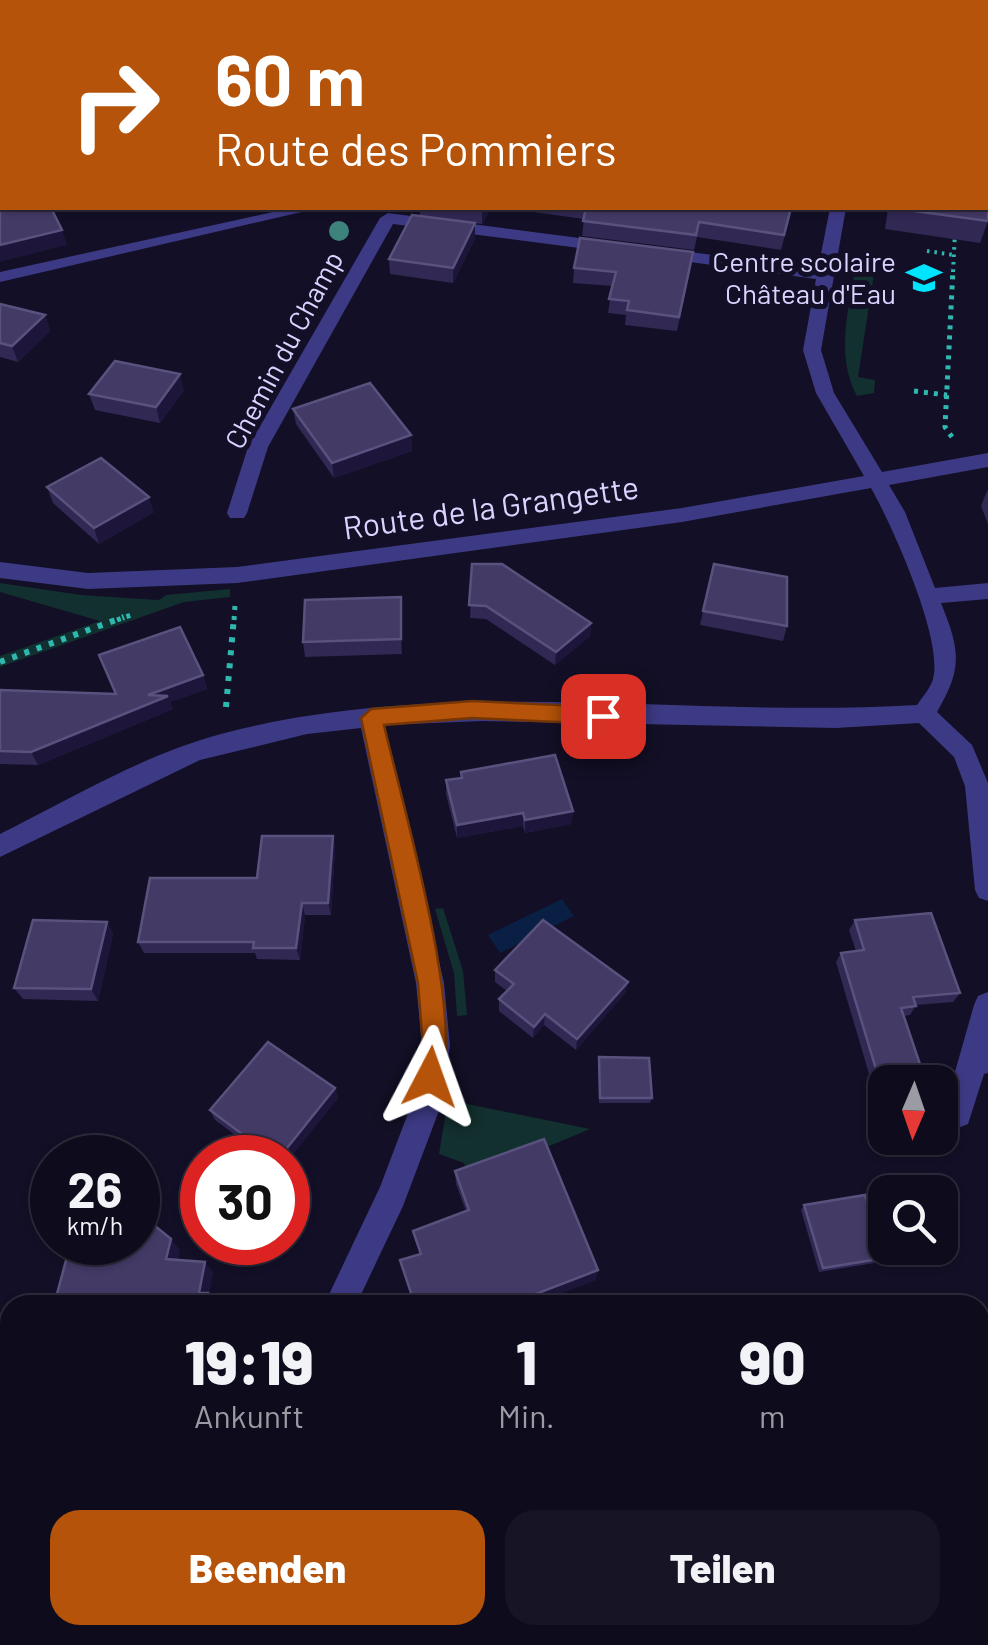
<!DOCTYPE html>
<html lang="de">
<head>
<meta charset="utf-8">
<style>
  body { margin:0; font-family:Barlow,sans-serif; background:#171425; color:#f1f3f6; height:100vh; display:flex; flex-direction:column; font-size:38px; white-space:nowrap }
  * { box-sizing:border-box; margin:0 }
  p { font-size:32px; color:#9b9ba3 }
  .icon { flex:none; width:55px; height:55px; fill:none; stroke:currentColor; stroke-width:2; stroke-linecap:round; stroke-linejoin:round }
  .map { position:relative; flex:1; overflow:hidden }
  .side { position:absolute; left:0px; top:1295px; width:990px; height:350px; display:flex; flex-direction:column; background:#0e0b1c; border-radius:30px 30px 0 0; box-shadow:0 2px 8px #0004,0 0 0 2px #2e2b3b }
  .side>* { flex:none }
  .hud { position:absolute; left:0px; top:0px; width:990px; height:210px; box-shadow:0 2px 8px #0004,0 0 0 2px #2e2b3b; background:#b45309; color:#fff; overflow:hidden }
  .needle { width:65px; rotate:182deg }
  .controls { position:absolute; left:868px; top:1065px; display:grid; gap:20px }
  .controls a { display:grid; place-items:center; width:90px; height:90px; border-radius:20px; background:#0e0b1c; box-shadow:0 2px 8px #0004,0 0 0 2px #2e2b3b; font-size:50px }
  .speed { position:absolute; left:30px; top:1135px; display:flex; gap:20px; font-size:50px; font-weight:700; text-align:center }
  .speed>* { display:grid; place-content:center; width:130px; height:130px; border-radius:50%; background:#0e0b1c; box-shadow:0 2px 8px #0004,0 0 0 2px #2e2b3b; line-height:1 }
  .speed small { font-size:25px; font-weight:400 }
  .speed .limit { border:15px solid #d22; background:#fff; color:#111 }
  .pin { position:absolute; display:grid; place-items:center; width:85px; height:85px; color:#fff; margin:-42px; border-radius:20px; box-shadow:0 5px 15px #0006 }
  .me { position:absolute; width:110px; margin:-55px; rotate:4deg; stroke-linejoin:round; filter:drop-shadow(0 0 8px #0008) }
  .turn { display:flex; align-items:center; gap:35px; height:210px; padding:0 50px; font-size:45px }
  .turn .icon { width:130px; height:130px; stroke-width:2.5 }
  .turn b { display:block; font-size:70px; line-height:85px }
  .eta { display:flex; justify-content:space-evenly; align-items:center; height:170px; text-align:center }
  .eta b { font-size:60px; font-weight:800; line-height:70px }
  .button { display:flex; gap:20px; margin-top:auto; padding:20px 50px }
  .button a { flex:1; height:115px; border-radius:30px; background:#b45309; color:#fff; font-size:40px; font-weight:800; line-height:115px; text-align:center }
  .button a+a { background:#171425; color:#f1f3f6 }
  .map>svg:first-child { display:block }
  .green { fill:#12302f }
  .water { fill:#0a1f44 }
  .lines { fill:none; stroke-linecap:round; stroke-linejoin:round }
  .path-far3 { stroke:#2fb8b0; stroke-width:4; stroke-dasharray:2.5 5; stroke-linecap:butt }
  .path-far2 { stroke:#2fb8b0; stroke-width:5; stroke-dasharray:4 6; stroke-linecap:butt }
  .path-far1 { stroke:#2fb8b0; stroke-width:6; stroke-dasharray:5 8; stroke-linecap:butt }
  .path { stroke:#2fb8b0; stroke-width:8; stroke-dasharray:6 10; stroke-linecap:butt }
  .minor { fill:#3d3a85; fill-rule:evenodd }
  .major { fill:#c25bff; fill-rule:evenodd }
  .tree { fill:#3d827b }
  .wall { fill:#312854 }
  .shaded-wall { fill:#1d163a }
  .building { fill:#433a66; stroke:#5a527e; stroke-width:2.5 }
  .route { fill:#b45309; stroke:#753606; stroke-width:2.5 }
  .labels { text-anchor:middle; stroke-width:10; stroke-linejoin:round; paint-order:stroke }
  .far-poi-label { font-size:28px; fill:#d9d4ff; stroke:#130f26; text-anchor:end }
  .far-street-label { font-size:28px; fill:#d9d4ff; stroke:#130f26 }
  .street-label { font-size:32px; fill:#d9d4ff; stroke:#130f26 }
</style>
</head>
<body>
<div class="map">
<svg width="988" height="1645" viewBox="0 0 988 1645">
  <rect width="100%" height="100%" fill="#130f26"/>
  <!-- green -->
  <g class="green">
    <path d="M857,259L876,261L858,377L875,380L874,393L857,396C834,354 850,304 857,259Z"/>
    <polygon points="0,583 81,595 159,600 166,595 230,589 230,597 184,602 0,667 0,656 100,621 0,592"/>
    <polygon points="443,908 463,971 467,1015 457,1016 454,973 435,909"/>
    <polygon points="448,1100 590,1129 470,1179 464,1163 439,1154"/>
    <polygon points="988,1311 988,1645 0,1645 0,1615 10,1612 10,1635 980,1635 980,1312"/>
  </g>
  <!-- water -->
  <polygon class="water" points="562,899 574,916 500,953 488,935"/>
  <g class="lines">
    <!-- path-far3 -->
    <g class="path-far3">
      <polyline points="927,251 954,255"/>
      <polyline points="953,272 955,232"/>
    </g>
    <!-- path-far2 -->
    <g class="path-far2">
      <polyline points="914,391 947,395"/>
      <polyline points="952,437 945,427 953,269"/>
      <polyline points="117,620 131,615"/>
      <polyline points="234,620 235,605"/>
    </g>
    <!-- path-far1 -->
    <g class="path-far1">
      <polyline points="0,662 124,617"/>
      <polyline points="226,707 234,617"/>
    </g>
    <!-- path -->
    <g class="path">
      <polyline points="835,1305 898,1305"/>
      <polyline points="980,1321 988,1323"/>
      <polyline points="190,1645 227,1635"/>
      <polyline points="355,1645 356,1635"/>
    </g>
    <!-- minor -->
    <g class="minor">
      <polygon points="8,0 22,0 24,2 10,2"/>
      <rect x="0" y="64" width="2" height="8"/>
      <polygon points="291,208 319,208 0,282 0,272"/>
      <path d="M830,208H846L821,350L834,393L882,472L988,453V467L889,485L905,512L935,588L988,583V599L941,603C960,650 963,668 937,712L972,745L988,783V901L979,898L975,890L965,786L954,757L919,723L836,728L482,721L384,725L444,983L450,1046L440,1108L403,1206L356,1305H324L380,1187L410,1108L422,1046L416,983L361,728L307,734L200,760L0,857V834C72,798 143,755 221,734C448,674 686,719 917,705C922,698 931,687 933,679C944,640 891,523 871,488L682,522L237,583L88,589L0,578V562L88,573L237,567L682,508L864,476L816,393L803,350L816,279L660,258L652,253L660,248L818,269Z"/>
      <polygon points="388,213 610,242 618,247 610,252 393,224 268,447 247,513 244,518 230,518 227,513 248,447 380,218"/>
      <polygon points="988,992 988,1073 984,1074 968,1124 958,1128 948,1124 943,1114 974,1005 978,996"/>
    </g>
    <!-- major -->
    <g class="major">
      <polygon points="691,0 705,0 707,2 693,2"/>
      <rect x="0" y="156" width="2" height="10"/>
    </g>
  </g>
  <!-- trees -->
  <circle class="tree" cx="339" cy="231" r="10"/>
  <!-- wall -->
  <g class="wall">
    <polygon points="420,208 490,208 482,224 420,216"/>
    <polygon points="504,208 792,208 781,250 697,237 694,250 582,236 584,219"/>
    <polygon points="888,208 988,208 988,221 980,243 885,229"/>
    <polygon points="475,223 475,238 453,283 390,274 389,259"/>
    <polygon points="691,266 677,331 625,325 626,315 608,313 612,286 573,283 574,268"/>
    <polygon points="0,304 45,315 50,331 18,362 0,357"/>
    <polygon points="184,390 160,423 95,410 89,394"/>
    <polygon points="293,409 411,435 412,451 334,478 296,424"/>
    <polygon points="47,487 154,512 99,544 53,503"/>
    <polygon points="987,491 988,491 988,524 981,506"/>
    <polygon points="472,564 591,623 590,636 555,665 486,619 470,618"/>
    <polygon points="714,564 787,626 783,641 700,625"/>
    <polygon points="401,597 402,654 305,657 303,642"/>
    <polygon points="203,675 207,689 170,702 173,709 38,765 0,764 0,690 115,694"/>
    <polygon points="461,772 573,811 571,824 525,833 523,826 457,838 446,794 446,780 461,778"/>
    <polygon points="333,836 335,848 331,915 305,915 300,960 257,959 255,953 144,953 138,942"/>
    <polygon points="855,920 960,993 953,1002 916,1005 910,1015 904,1016 885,1082 885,1128 836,962 841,953 856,951 849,930"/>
    <polygon points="107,922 113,934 98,1001 23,999 14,988"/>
    <polygon points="495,970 628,982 625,993 576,1050 544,1025 533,1038 499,1011 499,999 507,991 495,982"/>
    <polygon points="599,1057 652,1098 650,1103 599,1103"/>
    <polygon points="335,1088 338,1098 288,1158 266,1158 215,1120 210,1110"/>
    <polygon points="888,1138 932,1138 889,1142"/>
    <polygon points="455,1171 598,1270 595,1280 532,1305 414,1305 420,1254 413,1231 466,1211 456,1184"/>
    <polygon points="804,1205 885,1258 881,1262 819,1272 801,1210"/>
  </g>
  <!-- shaded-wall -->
  <g class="shaded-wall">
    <polygon points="482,208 490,208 482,224"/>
    <polygon points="475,223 475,238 453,283 453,268"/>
    <polygon points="62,230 67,245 0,262 0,245"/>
    <polygon points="45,315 50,331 18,362 12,346"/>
    <polygon points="180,374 184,390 160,423 156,407"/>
    <polygon points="411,435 412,451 334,478 332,463"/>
    <polygon points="149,497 154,512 99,544 94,528"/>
    <polygon points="401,597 402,612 402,654 401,639"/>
    <polygon points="591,623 590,636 555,665 556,652"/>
    <polygon points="203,675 207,689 170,702 173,709 38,765 31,752 148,695"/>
    <polygon points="573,811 571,824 525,833 525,820"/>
    <polygon points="523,813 523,826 457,838 457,825"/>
    <polygon points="333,836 335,848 331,915 328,903"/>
    <polygon points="302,903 305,915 300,960 296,948"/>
    <polygon points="107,922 113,934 98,1001 91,989"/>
    <polygon points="628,982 625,993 576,1050 577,1039"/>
    <polygon points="545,1014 544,1025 533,1038 534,1027"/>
    <polygon points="335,1088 338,1098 288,1161 288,1158 279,1158"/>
    <polygon points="171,1239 180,1250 176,1269 166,1259"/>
    <polygon points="205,1262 213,1273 209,1295 216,1303 216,1305 206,1305 199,1293"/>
    <polygon points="598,1270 595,1280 532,1305 510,1305"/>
    <polygon points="506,1296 506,1305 484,1305"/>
  </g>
  <!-- building -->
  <g class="building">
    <polygon points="79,0 286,0 285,2 80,2"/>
    <polygon points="390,0 424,0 440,1 440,2 389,2"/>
    <polygon points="915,0 988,0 988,68 988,2 915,2"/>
    <polygon points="988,126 988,221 892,208 988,208"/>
    <polygon points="0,172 2,172 2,208 51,208 62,230 0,245"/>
    <polygon points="586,208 791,208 784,235 699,222 696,235 583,221"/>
    <polygon points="412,215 475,223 453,268 389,259"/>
    <polygon points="580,238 693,252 679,317 627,310 629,301 609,299 616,272 574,268"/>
    <polygon points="0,304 45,315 12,346 0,343"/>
    <polygon points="115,361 180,374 156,407 89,394"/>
    <polygon points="370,383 411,435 332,463 293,409"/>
    <polygon points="101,458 149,497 94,528 47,487"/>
    <polygon points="472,564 502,564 591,623 556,652 486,606 469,605"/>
    <polygon points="714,564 787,577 787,626 703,611"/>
    <polygon points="401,597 401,639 303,642 305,600"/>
    <polygon points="180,627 203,675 148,695 168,696 31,752 0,751 0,690 116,694 99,655"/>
    <polygon points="555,755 573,811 525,820 523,813 457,825 446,780 462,778 461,772"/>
    <polygon points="262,836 333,836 328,903 302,903 296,948 253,948 254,942 138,942 150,878 257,878"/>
    <polygon points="931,913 960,993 913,997 916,1006 901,1008 926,1082 885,1082 885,1099 841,953 864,950 855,920"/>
    <polygon points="33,920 107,922 91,989 14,988"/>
    <polygon points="543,920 628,982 577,1039 545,1014 534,1027 499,999 514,984 495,970"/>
    <polygon points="268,1042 335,1088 279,1158 274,1158 210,1110"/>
    <polygon points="599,1057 649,1058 652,1098 600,1098"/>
    <polygon points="544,1139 598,1270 510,1304 506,1296 484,1305 415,1305 400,1260 421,1254 413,1231 469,1210 455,1171"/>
    <polygon points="865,1195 885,1258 823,1268 804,1205"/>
    <polygon points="138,1212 171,1239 166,1259 205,1262 199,1293 208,1293 206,1305 54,1305 71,1242 138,1242"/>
  </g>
  <!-- route -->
  <path class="route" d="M472,701L603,707L614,716L603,724L472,718L384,725C401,800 467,1022 439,1085L430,1089L421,1085L417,1077L423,1046L418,983L361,718L371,709Z"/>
  <!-- icons -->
  <defs>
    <symbol id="school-bare" viewBox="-9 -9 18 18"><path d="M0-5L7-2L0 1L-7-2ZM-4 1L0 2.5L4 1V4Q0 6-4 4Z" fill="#00e5ff" stroke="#130f26" stroke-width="2.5" paint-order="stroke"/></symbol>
  </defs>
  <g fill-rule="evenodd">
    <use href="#school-bare" x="899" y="253" width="50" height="50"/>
  </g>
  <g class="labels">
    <!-- far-poi labels -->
    <g class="far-poi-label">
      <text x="896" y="272">Centre scolaire<tspan x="896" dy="32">Château d'Eau</tspan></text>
    </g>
    <!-- far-street labels -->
    <g class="far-street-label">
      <text transform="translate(284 350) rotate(-62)" y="10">Chemin du Champ</text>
    </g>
    <!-- street labels -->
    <g class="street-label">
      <text transform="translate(491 508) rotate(-8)" y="11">Route de la Grangette</text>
    </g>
  </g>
</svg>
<div class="controls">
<a><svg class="needle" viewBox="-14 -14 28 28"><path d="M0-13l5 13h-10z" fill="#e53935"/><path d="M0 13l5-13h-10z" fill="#9b9ba3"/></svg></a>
<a><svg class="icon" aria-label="search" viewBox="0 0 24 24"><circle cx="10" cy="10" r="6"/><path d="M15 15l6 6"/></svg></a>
</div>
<div class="speed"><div>26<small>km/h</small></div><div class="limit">30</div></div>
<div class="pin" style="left:603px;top:716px;background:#d93025"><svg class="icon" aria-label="arrive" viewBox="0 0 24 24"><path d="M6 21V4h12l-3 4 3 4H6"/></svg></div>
<svg class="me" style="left:430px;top:1077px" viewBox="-20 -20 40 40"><path d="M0-17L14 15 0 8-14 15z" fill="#b45309" stroke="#fff" stroke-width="4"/></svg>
<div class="hud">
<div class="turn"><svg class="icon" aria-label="right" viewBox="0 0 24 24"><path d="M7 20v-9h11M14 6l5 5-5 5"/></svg><div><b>60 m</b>Route des Pommiers</div></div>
</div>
<section class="side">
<div class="eta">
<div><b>19:19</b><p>Ankunft</p></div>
<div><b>1</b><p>Min.</p></div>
<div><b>90</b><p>m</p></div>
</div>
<div class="button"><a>Beenden</a><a>Teilen</a></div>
</section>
</div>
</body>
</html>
